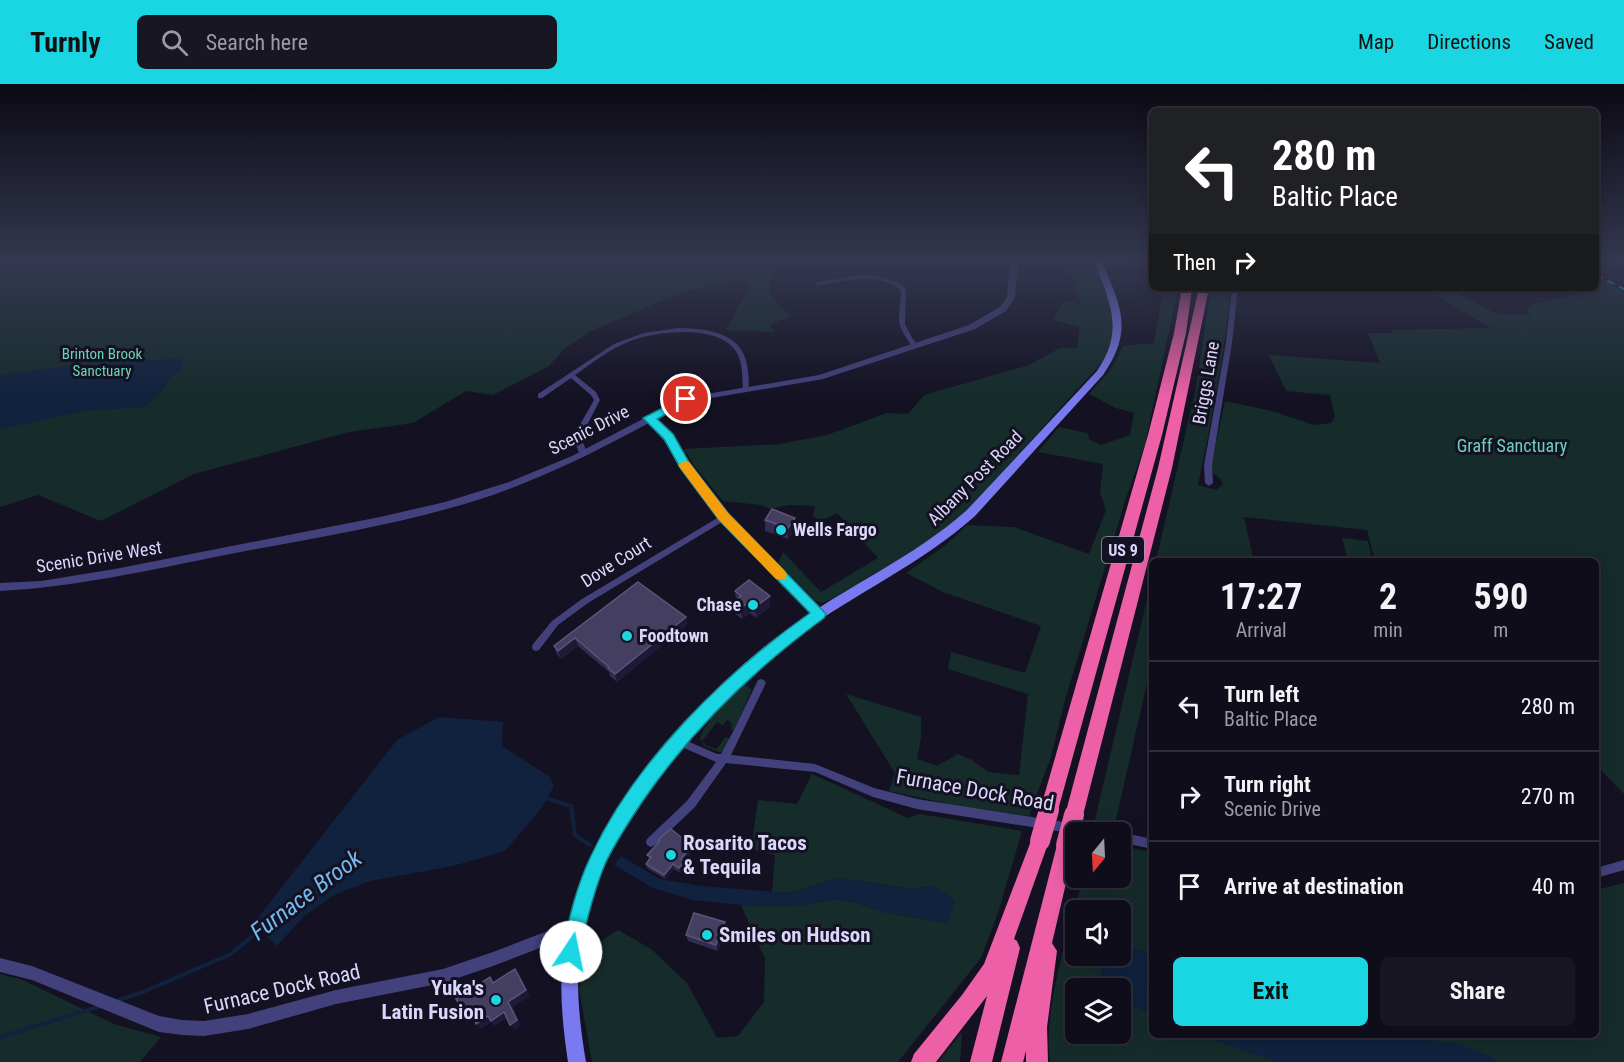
<!DOCTYPE html>
<html lang="en">
<head>
<meta charset="utf-8">
<style>
  body { margin:0; font-family:"Roboto Condensed",sans-serif; background:#181623; color:#f1f3f6; height:100vh; display:flex; flex-direction:column; font-size:22px; white-space:nowrap }
  * { box-sizing:border-box; margin:0 }
  p { font-size:20px; color:#9b9ca2 }
  .icon { flex:none; width:33px; height:33px; fill:none; stroke:currentColor; stroke-width:2; stroke-linecap:round; stroke-linejoin:round }
  .map { position:relative; flex:1; overflow:hidden }
  .sheet { position:absolute; left:1149px; top:474px; width:450px; height:480px; display:flex; flex-direction:column; background:#0f0d1a; border-radius:9px; box-shadow:0 3px 15px #0003,0 0 0 2px #2f2d39 }
  .sheet>* { flex:none }
  .hud { position:absolute; left:1149px; top:24px; width:450px; height:183px; border-radius:9px; box-shadow:0 3px 15px #0003,0 0 0 2px #2f2d39; background:#202124; color:#fff; overflow:hidden }
  .needle { width:39px; rotate:198deg }
  .buttons { position:absolute; left:1065px; top:738px; display:grid; gap:12px }
  .buttons a { display:grid; place-items:center; width:66px; height:66px; border-radius:9px; background:#0f0d1a; box-shadow:0 3px 15px #0003,0 0 0 2px #2f2d39; font-size:30px }
  .pin { position:absolute; display:grid; place-items:center; width:51px; height:51px; color:#fff; margin:-26px; border:3px solid #fff; border-radius:50%; box-shadow:0 2px 6px #0007 }
  .me { position:absolute; width:66px; margin:-33px; rotate:11deg; stroke-linejoin:round; filter:drop-shadow(0 0 4px #0008) }
  .turn { display:flex; align-items:center; gap:21px; height:126px; padding:0 24px; font-size:27px }
  .turn .icon { width:78px; height:78px; stroke-width:2.5 }
  .turn b { display:block; font-size:42px; line-height:51px }
  .then { display:flex; align-items:center; height:57px; padding:0 24px; background:#0003; gap:12px; font-size:22px }
  .eta { display:flex; justify-content:space-evenly; align-items:center; height:102px; text-align:center }
  .eta b { font-size:36px; font-weight:700; line-height:42px }
  .primary-button { display:flex; gap:12px; margin-top:auto; padding:12px 24px }
  .primary-button a { flex:1; height:69px; border-radius:9px; background:#1ad6e3; color:#111; font-size:24px; font-weight:700; line-height:69px; text-align:center }
  .primary-button a+a { background:#181623; color:#f1f3f6 }
  ul { padding:0; list-style:none }
  li { display:flex; align-items:center; gap:18px; height:90px; padding:0 24px; border-top:2px solid #2f2d39 }
  li div { flex:1 }
  li b { display:block; font-size:22px }
  li em { font-style:normal }
  header { display:flex; align-items:center; gap:36px; box-sizing:border-box; height:84px; padding:0 30px; background:#1ad6e3; color:#111 }
  header strong { font-size:28px }
  nav { display:flex; gap:33px; margin-inline-start:auto; font-size:21px }
  .search { width:420px; height:54px; background:#181623; display:flex; align-items:center; gap:15px; box-sizing:border-box; padding:0 21px; border-radius:9px; color:#9b9ca2; font-size:22px }
  .map>svg:first-child { display:block }
  .green { fill:#152c2b; fill-rule:evenodd }
  .water { fill:#10223d }
  .lines { fill:none; stroke-linecap:round; stroke-linejoin:round }
  .stream { stroke:#10223d; stroke-width:4 }
  .minor { fill:#42417c; fill-rule:evenodd }
  .tertiary { fill:#42417c; fill-rule:evenodd }
  .secondary { fill:#797aef; fill-rule:evenodd }
  .motorway { fill:#ed60a8; fill-rule:evenodd }
  .rail { stroke:#1ad6e3; stroke-width:2; stroke-dasharray:7 6; stroke-linecap:butt }
  .motorway-bridge { stroke:#ed60a8; stroke-width:20 }
  .wall { fill:#322c4f }
  .shaded-wall { fill:#1e1936 }
  .building { fill:#443e61; stroke:#5b5679; stroke-width:1.5 }
  .route { fill:#1ad6e3; stroke:#118b94; stroke-width:1.5 }
  .slow { fill:#f59e0b }
  .poi-dot { fill:#1ad6e3; stroke:#141123; stroke-width:2 }
  .labels { text-anchor:middle; stroke-width:6; stroke-linejoin:round; paint-order:stroke }
  .far-park-label { font-size:15px; fill:#6cd2b5; stroke:#141123 }
  .shield { fill:#141123; stroke:#9f9cba; stroke-width:1.5 }
  .shield-label { font-size:16px; font-weight:bold; fill:#dad7fa }
  .street-label { font-size:18px; fill:#dad7fa; stroke:#141123 }
  .park-label { font-size:18px; fill:#6cd2b5; stroke:#141123 }
  .poi-label { font-size:18px; font-weight:bold; fill:#dad7fa; stroke:#141123; text-anchor:start }
  .near-street-label { font-size:21px; fill:#dad7fa; stroke:#141123 }
  .near-poi-label { font-size:21px; font-weight:bold; fill:#dad7fa; stroke:#141123; text-anchor:start }
  .near-water-label { font-size:24px; font-style:italic; fill:#71b9ef; stroke:#141123 }
</style>
</head>
<body>
<header>
<strong>Turnly</strong>
<div class="search"><svg class="icon" aria-label="search" viewBox="0 0 24 24"><circle cx="10" cy="10" r="6"/><path d="M15 15l6 6"/></svg>Search here</div>
<nav><a>Map</a><a>Directions</a><a>Saved</a></nav>
</header>
<div class="map">
<svg width="1624" height="978" viewBox="0 0 1624 978">
  <rect width="100%" height="100%" fill="#141123"/>
  <!-- green -->
  <g class="green">
    <path d="M0,177H779L772,179C769,209 766,213 791,232L769,241L775,248L726,246L750,201L733,197L683,208L591,247L564,265L549,282L493,311L466,307L413,339L349,348L194,390L101,437L38,411L0,423Z"/>
    <path d="M1065,177H1093L1109,217L1116,243L1105,275L968,426L934,455L830,516L823,519L816,517L778,479L783,468L821,508L878,474L837,429C829,433 821,439 813,432L815,422L789,421L770,425L761,421L723,417L695,383L684,365L779,360L827,351L887,329L908,330L924,311L1029,281L1060,264H1077L1080,243L1053,236L1064,218L1081,220Z"/>
    <path d="M1596,194L1624,208V710L1596,681V477H1375L1367,446L1244,433L1254,477H1156L1196,303L1211,204H1231C1224,270 1212,336 1198,401L1216,406L1223,400L1221,396L1211,387V382L1225,317L1272,327L1314,341L1331,339L1335,333L1330,311L1286,307L1269,271L1380,279L1368,249H1393L1392,246L1490,244L1435,211L1453,207L1497,230L1530,231L1527,224L1531,221L1594,205Z"/>
    <polygon points="1164,204 1178,204 1145,361 1126,414 1065,616 1051,673 1029,732 972,725 889,707 895,689 846,610 921,633 921,654 917,675 937,682 958,670 972,676 988,688 1019,691 1028,610 948,585 951,568 1025,589 1041,542 943,508 906,489 946,461 967,441 1014,443 1089,470 1106,426 1100,409 1103,380 1038,368 1059,343 1087,349 1090,356 1101,361 1130,351 1134,329 1116,324 1089,310 1111,285 1123,262 1154,259"/>
    <polygon points="1342,454 1368,457 1372,477 1348,477"/>
    <polygon points="1152,494 1152,596 1148,595 1114,744 1094,740"/>
    <polygon points="741,599 752,605 735,645 731,646 732,640 727,636 723,641 717,638 702,657 707,662 717,665 725,653 729,654 730,656 724,668 719,668 704,662 700,654 704,645 711,636 710,633"/>
    <polygon points="812,690 908,734 920,730 1022,747 999,826 981,874 898,978 592,978 579,905 587,866 618,846 651,865 687,899 717,954 738,952 764,918 765,875 741,821 800,822 837,815 860,820 883,828 948,839 933,802 912,805 839,794 789,809 772,808 775,771 751,765 758,716 797,720"/>
    <path d="M1121,762L1152,768V951H1596V806L1624,799V978H1050C1043,920 1069,850 1083,794H1120ZM1076,826H1120L1121,859L1131,863L1125,918L1121,916L1120,950H1076V904H1099L1104,872H1076Z"/>
    <polygon points="0,890 23,896 114,940 161,953 140,978 0,978"/>
    <polygon points="962,948 960,978 938,978"/>
  </g>
  <!-- water -->
  <g class="water">
    <polygon points="182,274 183,284 170,294 165,304 145,323 85,327 0,345 0,291 49,284"/>
    <polygon points="439,633 503,638 502,662 550,693 554,702 541,725 505,767 453,782 370,797 334,811 303,833 277,862 253,840 397,656"/>
    <polygon points="621,772 660,795 702,802 789,809 839,794 912,805 933,802 945,808 955,817 948,839 883,828 860,820 837,815 800,822 741,821 692,816 653,804 614,781"/>
    <polygon points="1121,859 1152,870 1152,930 1121,916 1120,904 1099,904 1104,872 1120,872"/>
    <path d="M1198,951H1372L1379,954C1420,955 1465,954 1499,978H1277Z"/>
  </g>
  <g class="lines">
    <!-- stream -->
    <g class="stream">
      <polyline points="545,714 571,722 575,751 590,761"/>
      <polyline points="116,917 143,908 231,870 262,844"/>
      <polyline points="0,953 101,922"/>
    </g>
    <!-- minor -->
    <g class="minor">
      <path d="M862,191C879,191 892,194 906,204L905,240L911,252L918,262L917,263H913C893,237 900,236 901,206C875,187 846,197 817,202L814,200L817,198Z"/>
      <polygon points="1232,204 1238,204 1232,259 1212,381 1213,399 1209,402 1205,399 1204,381 1226,259"/>
      <path d="M679,244C711,245 745,249 748,287C749,294 749,301 748,306H744L743,305C742,294 743,279 737,269C720,239 657,247 630,257C610,265 592,279 575,291L596,308L600,316L581,353L587,369L583,371H580L573,353L594,316L591,311L571,294L542,314H538V310L614,260L644,249Z"/>
      <polygon points="724,430 728,433 727,435 588,519 558,541 539,566 536,567 533,566 532,563 533,560 552,537 582,515"/>
      <polygon points="761,595 764,596 766,599 731,671 815,680 874,704 917,715 1095,743 1099,745 1100,748 1076,748 1076,750 917,725 873,713 815,688 726,679 695,723 655,761 651,763 647,761 646,758 647,755 687,717 716,678 675,660 673,657 675,654 678,653 717,670 721,670 735,644 758,596"/>
      <polygon points="1119,748 1120,748 1152,755 1152,765 1120,758 1120,748"/>
      <polygon points="1624,776 1624,786 1596,794 1596,784"/>
    </g>
    <!-- tertiary -->
    <g class="tertiary">
      <path d="M1010,177H1018L1015,213L1006,227L975,245L823,295L688,318L656,336L673,355L729,431L823,527L824,530L823,533H815C781,498 743,464 712,425C690,397 673,365 649,339C606,362 563,384 517,402C424,438 322,452 225,471C150,486 76,503 0,507V499L41,497L115,485L380,433L445,418L509,398L572,372L683,314L819,291L969,241L1000,223L1007,213Z"/>
      <polygon points="576,836 581,838 583,843 581,848 493,882 443,899 336,920 248,945 204,952 182,951 159,948 32,896 0,888 0,874 32,882 159,932 182,936 204,937 248,930 336,906 443,885 493,868"/>
    </g>
    <!-- secondary -->
    <path class="secondary" d="M1094,177H1102C1121,224 1134,245 1103,291L975,432C921,480 856,509 798,551C707,617 600,742 581,856C575,897 579,937 586,978H568C562,937 558,897 565,856C586,738 694,612 789,544C847,502 913,474 967,426L1097,287C1125,246 1110,219 1094,177Z"/>
    <!-- motorway -->
    <g class="motorway">
      <polygon points="1182,204 1192,204 1186,249 1162,351 1058,726 1056,732 1049,735 1042,732 1040,726 1148,351 1174,249"/>
      <polygon points="1199,204 1209,204 1172,384 1083,731 1081,737 1074,740 1067,737 1065,731 1158,384"/>
      <polygon points="1040,748 1047,751 1049,757 1014,855 1017,857 1020,864 992,978 970,978 987,912 936,978 911,978 914,970 962,911 984,880 1031,757 1033,751"/>
      <polygon points="1066,752 1073,755 1075,761 1052,859 1057,867 1047,943 1048,978 1026,978 1026,967 1023,978 1001,978 1057,761 1059,755"/>
    </g>
    <!-- rail -->
    <polyline class="rail" points="1596,191 1624,205"/>
    <!-- motorway-bridge -->
    <g class="motorway-bridge">
      <polyline points="1040,757 1049,726"/>
      <polyline points="1066,761 1074,731"/>
    </g>
  </g>
  <!-- wall -->
  <g class="wall">
    <polygon points="765,436 796,445 788,455 765,447"/>
    <polygon points="638,498 686,533 687,541 617,598 610,592 609,588 578,562 561,575 557,570 554,562"/>
    <polygon points="735,507 770,512 770,523 756,534 750,529 742,535 734,529 733,518 736,516"/>
    <polygon points="693,767 684,778 685,782 680,789 674,785 665,795 647,784 646,780 649,775 647,771"/>
    <polygon points="725,838 726,844 718,867 688,857 686,851"/>
  </g>
  <!-- shaded-wall -->
  <g class="shaded-wall">
    <polygon points="795,434 796,445 788,455 788,444"/>
    <polygon points="770,512 770,523 756,534 755,523"/>
    <polygon points="749,518 750,529 742,535 741,524"/>
    <polygon points="686,533 687,541 617,598 615,590"/>
    <polygon points="575,554 578,562 561,575 558,567"/>
    <polygon points="692,762 693,767 682,780 681,775"/>
    <polygon points="684,778 685,782 680,789 679,784"/>
    <polygon points="673,780 674,785 665,795 664,791"/>
    <polygon points="725,838 726,844 718,867 716,861"/>
    <polygon points="515,885 519,890 530,912 513,923 521,941 515,946 510,941 508,918"/>
    <polygon points="468,922 473,927 467,931 462,926"/>
    <polygon points="504,928 509,933 495,942 491,938 481,945 476,940 488,932"/>
  </g>
  <!-- building -->
  <g class="building">
    <polygon points="772,425 795,434 788,444 765,436"/>
    <polygon points="749,496 770,512 755,523 749,518 741,524 733,518 741,512 735,507"/>
    <polygon points="638,498 686,533 615,590 608,584 609,583 575,554 558,567 554,562"/>
    <polygon points="671,745 692,762 681,775 684,778 679,784 673,780 664,791 646,780 651,773 647,771 659,758 659,755"/>
    <polygon points="694,829 725,838 716,861 686,851"/>
    <polygon points="515,885 526,906 508,918 517,936 510,941 504,928 491,937 488,932 476,940 468,922 462,926 456,915 490,893 493,899"/>
  </g>
  <!-- sky -->
  <linearGradient id="sky" x2="0" y2="1"><stop stop-color="#0b0913"/><stop offset="0.56" stop-color="#343850"/><stop offset="1" stop-color="#343850" stop-opacity="0"/></linearGradient>
  <rect width="1624" height="314" fill="url(#sky)"/>
  <!-- route -->
  <path class="route" d="M686,312L692,315L690,318L657,335L673,350L690,380L728,429L826,530L824,534C753,586 692,645 642,718C629,738 615,758 605,780C593,809 586,838 580,868L578,875L571,878L564,875L562,868C569,835 576,803 591,772C635,677 725,589 810,529L719,436L681,385L664,355L643,334Z"/>
  <!-- slow -->
  <polygon class="slow" points="684,377 689,378 728,429 785,487 787,491 785,495 776,495 719,436 678,381"/>
  <!-- markers -->
  <g class="poi-dot">
    <circle cx="781" cy="446" r="6"/>
    <circle cx="753" cy="521" r="6"/>
    <circle cx="627" cy="552" r="6"/>
    <circle cx="671" cy="771" r="6"/>
    <circle cx="707" cy="851" r="6"/>
    <circle cx="496" cy="916" r="6"/>
  </g>
  <g class="labels">
    <!-- far-park labels -->
    <g class="far-park-label">
      <text x="102" y="275">Brinton Brook<tspan x="102" dy="17">Sanctuary</tspan></text>
    </g>
    <!-- shield labels -->
    <rect class="shield" x="1102" y="453" width="42" height="26" rx="4.5"/>
    <g class="shield-label">
      <text x="1123" y="472">US 9</text>
    </g>
    <!-- street labels -->
    <g class="street-label">
      <text transform="translate(1206 299) rotate(-80)" y="6">Briggs Lane</text>
      <text transform="translate(589 346) rotate(-27)" y="6">Scenic Drive</text>
      <text transform="translate(975 394) rotate(-45)" y="6">Albany Post Road</text>
      <text transform="translate(99 473) rotate(-9)" y="6">Scenic Drive West</text>
      <text transform="translate(616 478) rotate(-32)" y="6">Dove Court</text>
    </g>
    <!-- park labels -->
    <g class="park-label">
      <text x="1512" y="368">Graff Sanctuary</text>
    </g>
    <!-- poi labels -->
    <g class="poi-label">
      <text x="793" y="452">Wells Fargo</text>
      <text x="741" y="527" text-anchor="end">Chase</text>
      <text x="639" y="558">Foodtown</text>
    </g>
    <!-- near-street labels -->
    <g class="near-street-label">
      <text transform="translate(975 706) rotate(10)" y="7">Furnace Dock Road</text>
      <text transform="translate(282 905) rotate(-13)" y="7">Furnace Dock Road</text>
    </g>
    <!-- near-poi labels -->
    <g class="near-poi-label">
      <text x="683" y="766">Rosarito Tacos<tspan x="683" dy="24">&amp; Tequila</tspan></text>
      <text x="719" y="858">Smiles on Hudson</text>
      <text x="484" y="911" text-anchor="end">Yuka's<tspan x="484" dy="24">Latin Fusion</tspan></text>
    </g>
    <!-- near-water labels -->
    <g class="near-water-label">
      <text transform="translate(306 811) rotate(-37)" y="8">Furnace Brook</text>
    </g>
  </g>
</svg>
<div class="buttons">
<a><svg class="needle" viewBox="-14 -14 28 28"><path d="M0-13l5 13h-10z" fill="#e53935"/><path d="M0 13l5-13h-10z" fill="#9b9ca2"/></svg></a>
<a><svg class="icon" aria-label="sound" viewBox="0 0 24 24"><path d="M4 9h4l5-4v14l-5-4H4zM17 9q2 3 0 6"/></svg></a>
<a><svg class="icon" aria-label="layers" viewBox="0 0 24 24"><path d="M12 4l9 5-9 5-9-5zM3 14l9 5 9-5"/></svg></a>
</div>
<div class="pin" style="left:686px;top:315px;background:#d93025"><svg class="icon" aria-label="arrive" viewBox="0 0 24 24"><path d="M6 21V4h12l-3 4 3 4H6"/></svg></div>
<svg class="me" style="left:571px;top:868px" viewBox="-20 -20 40 40"><circle r="19" fill="#fff"/><path d="M0-13L10 11 0 6-10 11z" fill="#1ad6e3"/></svg>
<div class="hud">
<div class="turn"><svg class="icon" aria-label="left" viewBox="0 0 24 24"><path d="M17 20v-9H6M10 6l-5 5 5 5"/></svg><div><b>280 m</b>Baltic Place</div></div>
<div class="then">Then<svg class="icon" aria-label="right" viewBox="0 0 24 24"><path d="M7 20v-9h11M14 6l5 5-5 5"/></svg></div>
</div>
<section class="sheet">
<div class="eta">
<div><b>17:27</b><p>Arrival</p></div>
<div><b>2</b><p>min</p></div>
<div><b>590</b><p>m</p></div>
</div>
<ul>
<li><svg class="icon" aria-label="left" viewBox="0 0 24 24"><path d="M17 20v-9H6M10 6l-5 5 5 5"/></svg><div><b>Turn left</b><p>Baltic Place</p></div><em>280 m</em></li>
<li><svg class="icon" aria-label="right" viewBox="0 0 24 24"><path d="M7 20v-9h11M14 6l5 5-5 5"/></svg><div><b>Turn right</b><p>Scenic Drive</p></div><em>270 m</em></li>
<li><svg class="icon" aria-label="arrive" viewBox="0 0 24 24"><path d="M6 21V4h12l-3 4 3 4H6"/></svg><div><b>Arrive at destination</b></div><em>40 m</em></li>
</ul>
<div class="primary-button"><a>Exit</a><a>Share</a></div>
</section>
</div>
</body>
</html>
